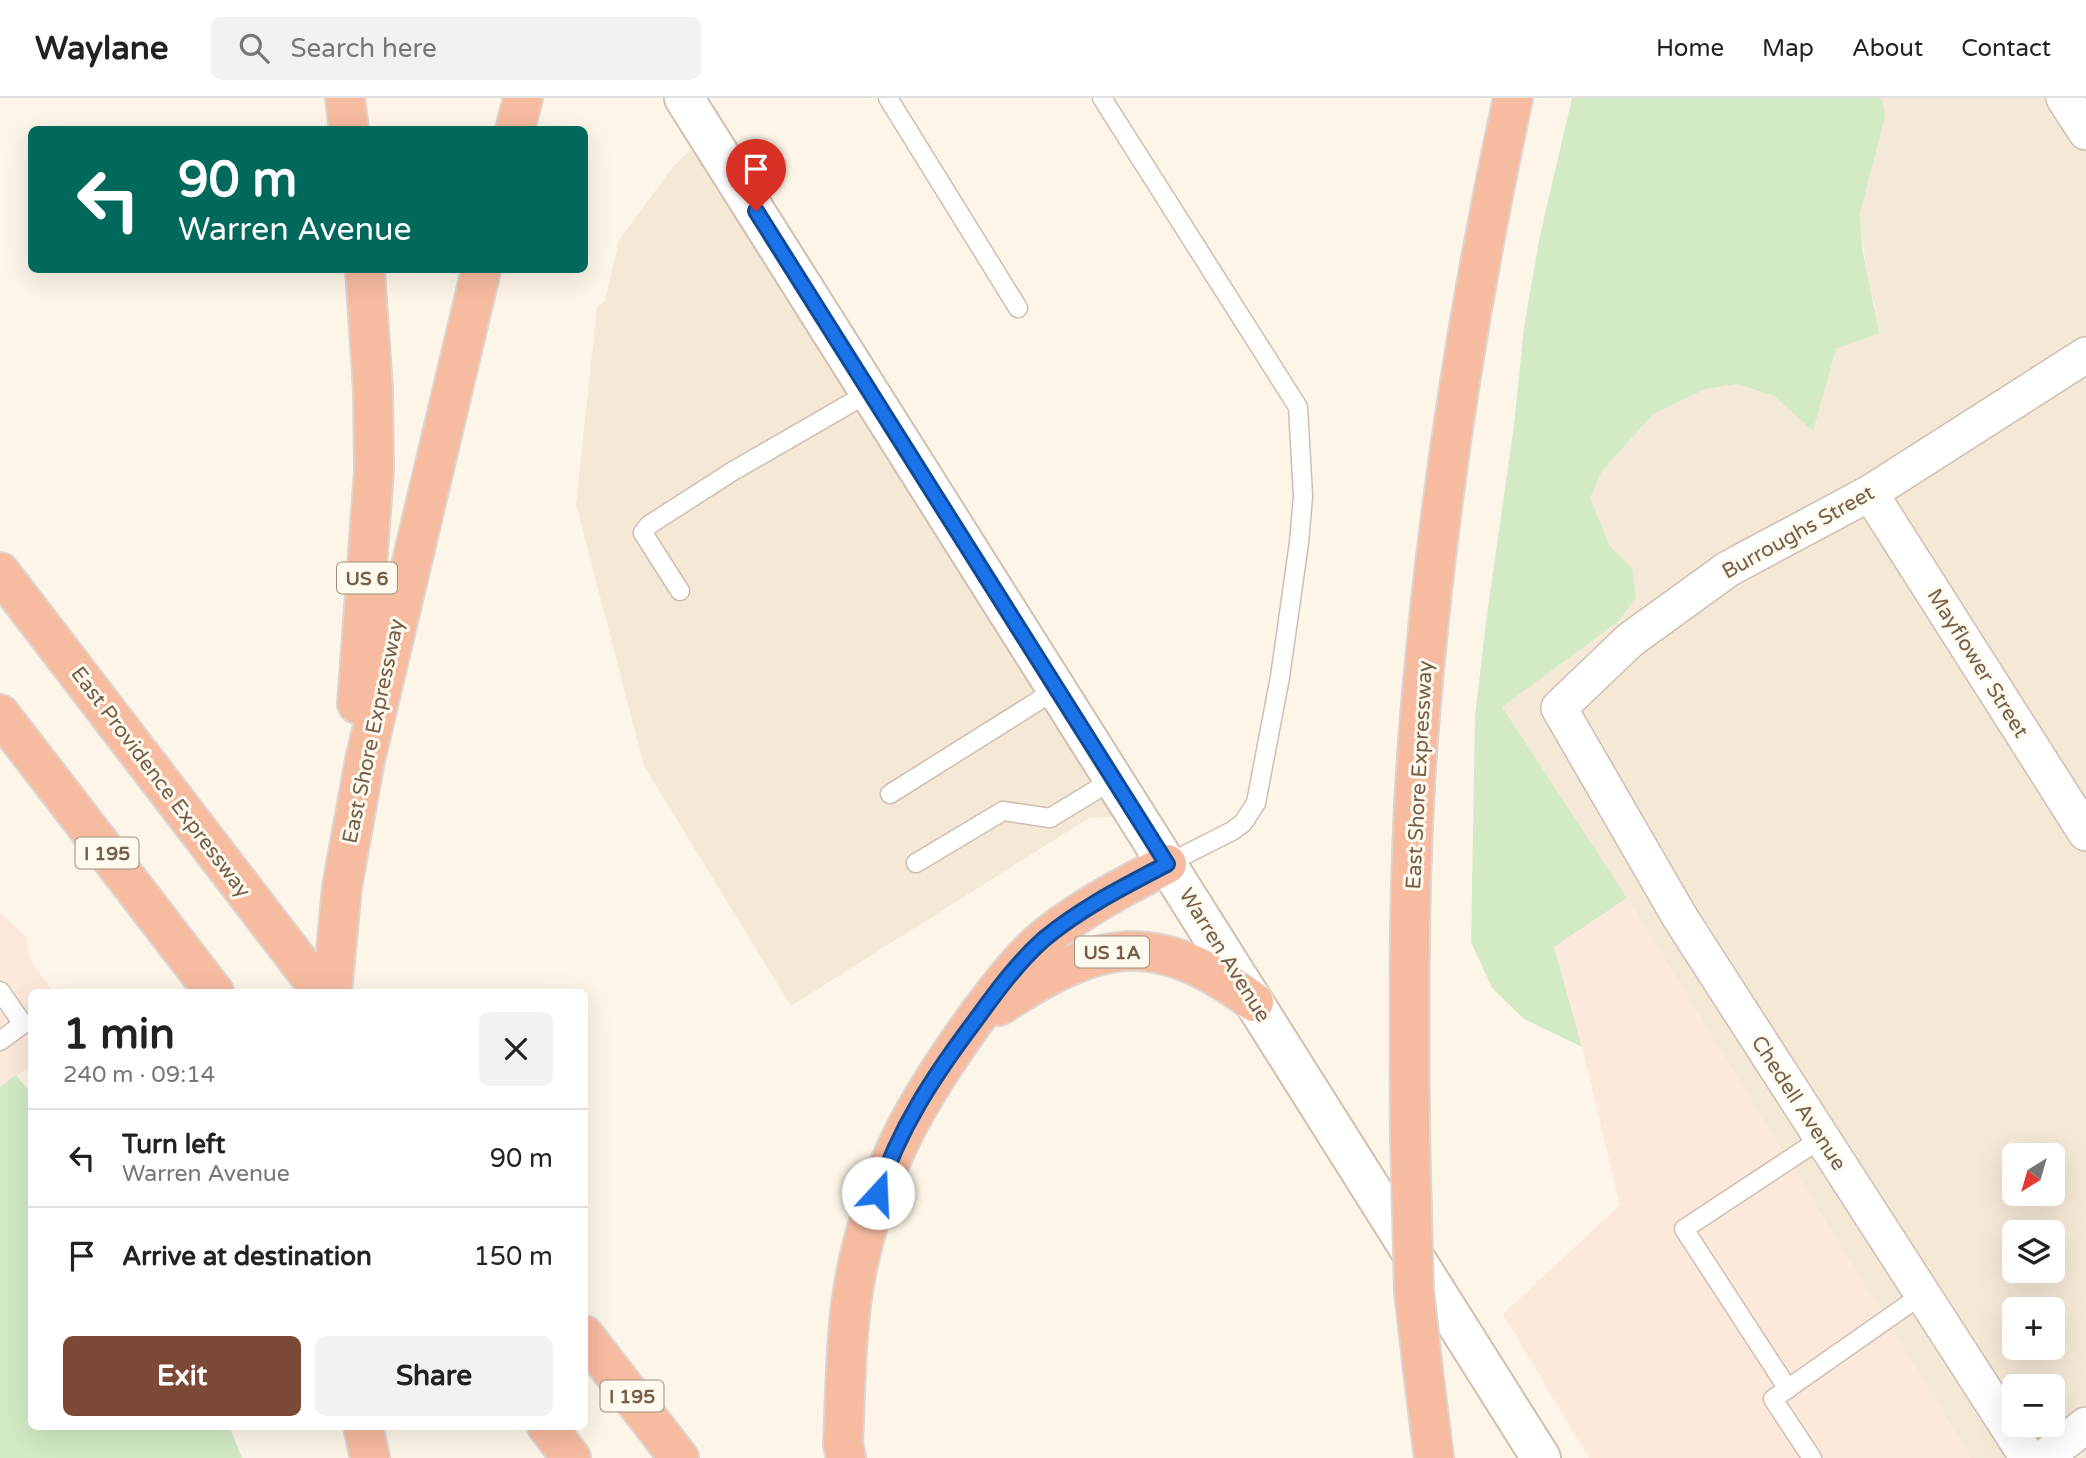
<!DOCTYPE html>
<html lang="en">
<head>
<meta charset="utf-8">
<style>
  body { margin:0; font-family:"Varela Round",sans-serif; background:#f2f2f2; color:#222; height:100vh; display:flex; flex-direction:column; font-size:26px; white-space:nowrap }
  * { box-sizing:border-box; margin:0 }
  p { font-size:23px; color:#767676 }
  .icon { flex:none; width:38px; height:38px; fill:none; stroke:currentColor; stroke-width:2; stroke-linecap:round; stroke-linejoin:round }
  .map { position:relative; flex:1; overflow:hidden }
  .sheet { position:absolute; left:28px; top:891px; width:560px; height:441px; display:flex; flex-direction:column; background:#fff; border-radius:10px; box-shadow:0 7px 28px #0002 }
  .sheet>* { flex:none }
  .guide { position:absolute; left:28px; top:28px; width:560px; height:147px; border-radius:10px; box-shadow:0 7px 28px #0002; background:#00695c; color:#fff; overflow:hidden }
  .needle { width:46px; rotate:217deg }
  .tools { position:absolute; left:2002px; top:1045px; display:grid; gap:14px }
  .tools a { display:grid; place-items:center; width:63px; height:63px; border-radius:10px; background:#fff; box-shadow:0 7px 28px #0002; font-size:35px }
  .pin { position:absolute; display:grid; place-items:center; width:60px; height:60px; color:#fff; margin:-72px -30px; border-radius:50% 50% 50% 0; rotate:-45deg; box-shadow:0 0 7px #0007 }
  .pin .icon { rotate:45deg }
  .me { position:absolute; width:77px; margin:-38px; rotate:20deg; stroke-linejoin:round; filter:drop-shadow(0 0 5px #0008) }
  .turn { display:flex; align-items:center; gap:24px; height:147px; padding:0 35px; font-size:32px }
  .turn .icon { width:91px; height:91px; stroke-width:2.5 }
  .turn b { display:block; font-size:49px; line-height:60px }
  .round { display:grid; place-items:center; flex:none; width:74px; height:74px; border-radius:10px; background:#f2f2f2 }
  .headline { display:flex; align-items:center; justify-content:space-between; height:119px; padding:0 35px }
  h1 { font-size:42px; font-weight:700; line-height:52px }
  .button { display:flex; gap:14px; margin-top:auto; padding:14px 35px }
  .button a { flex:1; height:80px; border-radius:10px; background:#7b4935; color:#fff; font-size:28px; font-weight:700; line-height:80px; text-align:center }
  .button a+a { background:#f2f2f2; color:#222 }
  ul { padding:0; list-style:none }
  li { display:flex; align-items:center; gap:21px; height:98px; padding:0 35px; border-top:2px solid #e0e0e0 }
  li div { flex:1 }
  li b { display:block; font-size:26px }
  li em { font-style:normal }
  header { display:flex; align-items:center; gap:42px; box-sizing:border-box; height:98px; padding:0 35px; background:#fff; border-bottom:2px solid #e0e0e0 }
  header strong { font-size:33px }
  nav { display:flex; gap:38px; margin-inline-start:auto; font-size:24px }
  .search { width:490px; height:63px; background:#f2f2f2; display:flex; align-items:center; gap:18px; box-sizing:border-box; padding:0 24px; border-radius:10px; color:#767676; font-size:26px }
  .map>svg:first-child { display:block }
  .residential { fill:#f4e8d6; fill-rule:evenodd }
  .commercial { fill:#fde8dc }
  .green { fill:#d2ebc6 }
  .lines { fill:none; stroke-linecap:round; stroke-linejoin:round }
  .service-casing { stroke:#cfbead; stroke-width:21 }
  .minor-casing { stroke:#cfbead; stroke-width:38 }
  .secondary-casing { stroke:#d2bfab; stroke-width:42 }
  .motorway-casing { stroke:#dcd5d0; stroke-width:42 }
  .service { stroke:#fff; stroke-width:18 }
  .minor { stroke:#fff; stroke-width:35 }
  .secondary { stroke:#fff; stroke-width:38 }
  .motorway { stroke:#f7bb9f; stroke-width:38 }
  .motorway-bridge-casing { stroke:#dcd5d0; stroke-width:42; stroke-linecap:butt }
  .motorway-bridge { stroke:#f7bb9f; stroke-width:38 }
  .route-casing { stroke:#114b97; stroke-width:18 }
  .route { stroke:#1a73e8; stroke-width:12 }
  .labels { text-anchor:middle; stroke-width:6; stroke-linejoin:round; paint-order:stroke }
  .shield { fill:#fffaee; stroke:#a08d7c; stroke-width:2 }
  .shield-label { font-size:19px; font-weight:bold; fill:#775e4b }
  .street-label { font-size:21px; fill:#775e4b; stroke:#fffaee }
</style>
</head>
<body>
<header>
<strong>Waylane</strong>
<div class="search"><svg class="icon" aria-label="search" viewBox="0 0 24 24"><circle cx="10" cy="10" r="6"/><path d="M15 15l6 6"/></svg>Search here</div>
<nav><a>Home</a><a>Map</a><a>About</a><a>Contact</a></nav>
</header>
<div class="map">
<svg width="2086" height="1360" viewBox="0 0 2086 1360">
  <rect width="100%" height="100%" fill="#fdf6e8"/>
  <!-- residential -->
  <g class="residential">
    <path d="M1879,0H2086V1360H1971L1627,800L1501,609L1619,523L1636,499L1631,470L1610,448L1590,400L1602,373L1653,316L1706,291L1737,286L1774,298L1790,310L1836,251L1876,210L1868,189L1860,115L1884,18L1883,3ZM2014,1057H2053V1096H2014ZM2014,1134H2053V1172H2014ZM2014,1211H2053V1250H2014ZM2014,1288H2053V1326H2014Z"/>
    <polygon points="711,32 1145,717 1089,720 791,908 644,668 576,406 597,209 605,203 619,142 672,70"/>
  </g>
  <!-- commercial -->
  <g class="commercial">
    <polygon points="1627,800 1971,1360 1589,1360 1503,1216 1620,1107 1582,949 1554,849"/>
    <polygon points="0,814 27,840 29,860 53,894 32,894 31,969 0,989"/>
  </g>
  <!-- green -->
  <g class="green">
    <polygon points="1572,0 1879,0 1883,3 1885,18 1860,115 1863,155 1879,235 1836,251 1813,333 1774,298 1737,286 1706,291 1653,316 1602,373 1590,400 1610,448 1632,470 1636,499 1619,523 1502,609 1627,800 1554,849 1582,949 1524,921 1492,890 1471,844 1475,618 1487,516 1514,327 1524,229 1540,137"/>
    <polygon points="16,977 32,997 32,1328 229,1328 242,1360 0,1360 0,989"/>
  </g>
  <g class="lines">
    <defs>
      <g id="service">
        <polyline points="888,0 1018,210"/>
        <polyline points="1102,0 1298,309 1303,398 1299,445 1280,579 1256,705 1243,725 1232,733 1167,766"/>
        <polyline points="680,493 643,435 649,427 733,373 870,294"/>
        <polyline points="890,696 1057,591"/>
        <polyline points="916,765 1003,713 1050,720 1114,681"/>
        <polyline points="0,893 23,926 0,943"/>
        <polyline points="1788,1291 1684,1131 1822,1040"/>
        <polyline points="1812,1360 1773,1301 1923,1196"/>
      </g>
      <g id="minor">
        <polyline points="2064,0 2086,34"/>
        <polyline points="1870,395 2086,735"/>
        <polyline points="2028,1360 1681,821 1559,610 1630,542 1728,471 1870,395 2086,257"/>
        <polyline points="2044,1360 2086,1327"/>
      </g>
      <polyline id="secondary" points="684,0 1541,1360"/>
      <g id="motorway">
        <polyline points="345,0 349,32"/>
        <polyline points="515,32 523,0"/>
        <polyline points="0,474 322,894"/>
        <polyline points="357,606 374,372 373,292 365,172"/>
        <polyline points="0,616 214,894"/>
        <polyline points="332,894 342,789 365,662 481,172"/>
        <path d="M999,908C1099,842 1154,829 1254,904"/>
        <path d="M1410,1037C1409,898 1408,757 1420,618C1437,410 1469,204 1513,0"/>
        <polyline points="584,1237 679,1360"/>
        <polyline points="1425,1289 1434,1360"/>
        <polyline points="363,1328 370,1360"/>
        <polyline points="547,1328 571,1360"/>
        <path d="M846,1360L843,1346C846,1286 845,1225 858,1166C880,1066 917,1002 976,920C997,892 1018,863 1045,840C1082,810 1125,788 1167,766"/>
      </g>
    </defs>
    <!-- service casing -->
    <use href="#service" class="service-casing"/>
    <!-- minor casing -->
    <use href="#minor" class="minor-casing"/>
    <!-- secondary casing -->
    <use href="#secondary" class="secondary-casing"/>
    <!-- motorway casing -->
    <use href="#motorway" class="motorway-casing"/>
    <!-- service -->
    <use href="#service" class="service"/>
    <!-- minor -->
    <use href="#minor" class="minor"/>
    <!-- secondary -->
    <use href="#secondary" class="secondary"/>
    <!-- motorway -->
    <use href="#motorway" class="motorway"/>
    <defs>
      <polyline id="motorway-bridge" points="1410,1037 1414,1193 1425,1289"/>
    </defs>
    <!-- motorway-bridge casing -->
    <use href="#motorway-bridge" class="motorway-bridge-casing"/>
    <!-- motorway-bridge -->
    <use href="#motorway-bridge" class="motorway-bridge"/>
  </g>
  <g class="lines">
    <defs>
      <path id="route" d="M756,113L1167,766C1125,788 1081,810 1044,841C1017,865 996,894 975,923C935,976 899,1030 878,1095"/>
    </defs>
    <!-- route casing -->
    <use href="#route" class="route-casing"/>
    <!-- route -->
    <use href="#route" class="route"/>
  </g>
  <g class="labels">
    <!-- shield labels -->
    <g class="shield">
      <rect x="337" y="464.5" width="60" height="31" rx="5"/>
      <rect x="75.5" y="739.5" width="63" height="31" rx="5"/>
      <rect x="1075" y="838.5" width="74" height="31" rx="5"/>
      <rect x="600.5" y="1282.5" width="63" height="31" rx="5"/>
    </g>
    <g class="shield-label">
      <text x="367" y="487">US 6</text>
      <text x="107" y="762">I 195</text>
      <text x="1112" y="861">US 1A</text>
      <text x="632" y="1305">I 195</text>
    </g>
    <!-- street labels -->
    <g class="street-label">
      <text transform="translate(1798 434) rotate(-29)" y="7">Burroughs Street</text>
      <text transform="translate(1978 565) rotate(58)" y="7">Mayflower Street</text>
      <text transform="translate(373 633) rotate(-78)" y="7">East Shore Expressway</text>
      <text transform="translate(1419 677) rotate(-87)" y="7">East Shore Expressway</text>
      <text transform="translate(161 684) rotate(53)" y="7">East Providence Expressway</text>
      <text transform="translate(1225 857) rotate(58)" y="7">Warren Avenue</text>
      <text transform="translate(1799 1005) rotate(57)" y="7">Chedell Avenue</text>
    </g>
  </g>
</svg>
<div class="tools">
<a><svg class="needle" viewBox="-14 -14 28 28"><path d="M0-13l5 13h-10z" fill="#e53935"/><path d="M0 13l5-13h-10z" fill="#767676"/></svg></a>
<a><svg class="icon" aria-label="layers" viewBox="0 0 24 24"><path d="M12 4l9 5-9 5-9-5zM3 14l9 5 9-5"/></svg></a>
<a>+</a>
<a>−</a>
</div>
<div class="pin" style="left:756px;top:113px;background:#d93025"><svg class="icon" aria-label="arrive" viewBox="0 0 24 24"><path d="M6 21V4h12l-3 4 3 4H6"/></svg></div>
<svg class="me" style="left:878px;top:1095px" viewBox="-20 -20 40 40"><circle r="19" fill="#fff"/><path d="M0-13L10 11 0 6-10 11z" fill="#1a73e8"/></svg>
<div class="guide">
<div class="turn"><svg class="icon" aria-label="left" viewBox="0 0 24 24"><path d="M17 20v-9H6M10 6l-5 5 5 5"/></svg><div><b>90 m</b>Warren Avenue</div></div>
</div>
<section class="sheet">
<div class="headline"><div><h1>1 min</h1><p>240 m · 09:14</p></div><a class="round"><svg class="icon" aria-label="close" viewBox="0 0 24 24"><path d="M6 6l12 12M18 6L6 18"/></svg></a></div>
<ul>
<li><svg class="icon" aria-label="left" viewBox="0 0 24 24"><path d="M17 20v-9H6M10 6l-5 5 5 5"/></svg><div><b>Turn left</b><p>Warren Avenue</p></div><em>90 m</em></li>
<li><svg class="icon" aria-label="arrive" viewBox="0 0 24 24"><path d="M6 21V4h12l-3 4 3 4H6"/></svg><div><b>Arrive at destination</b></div><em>150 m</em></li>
</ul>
<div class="button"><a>Exit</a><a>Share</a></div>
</section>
</div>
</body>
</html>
